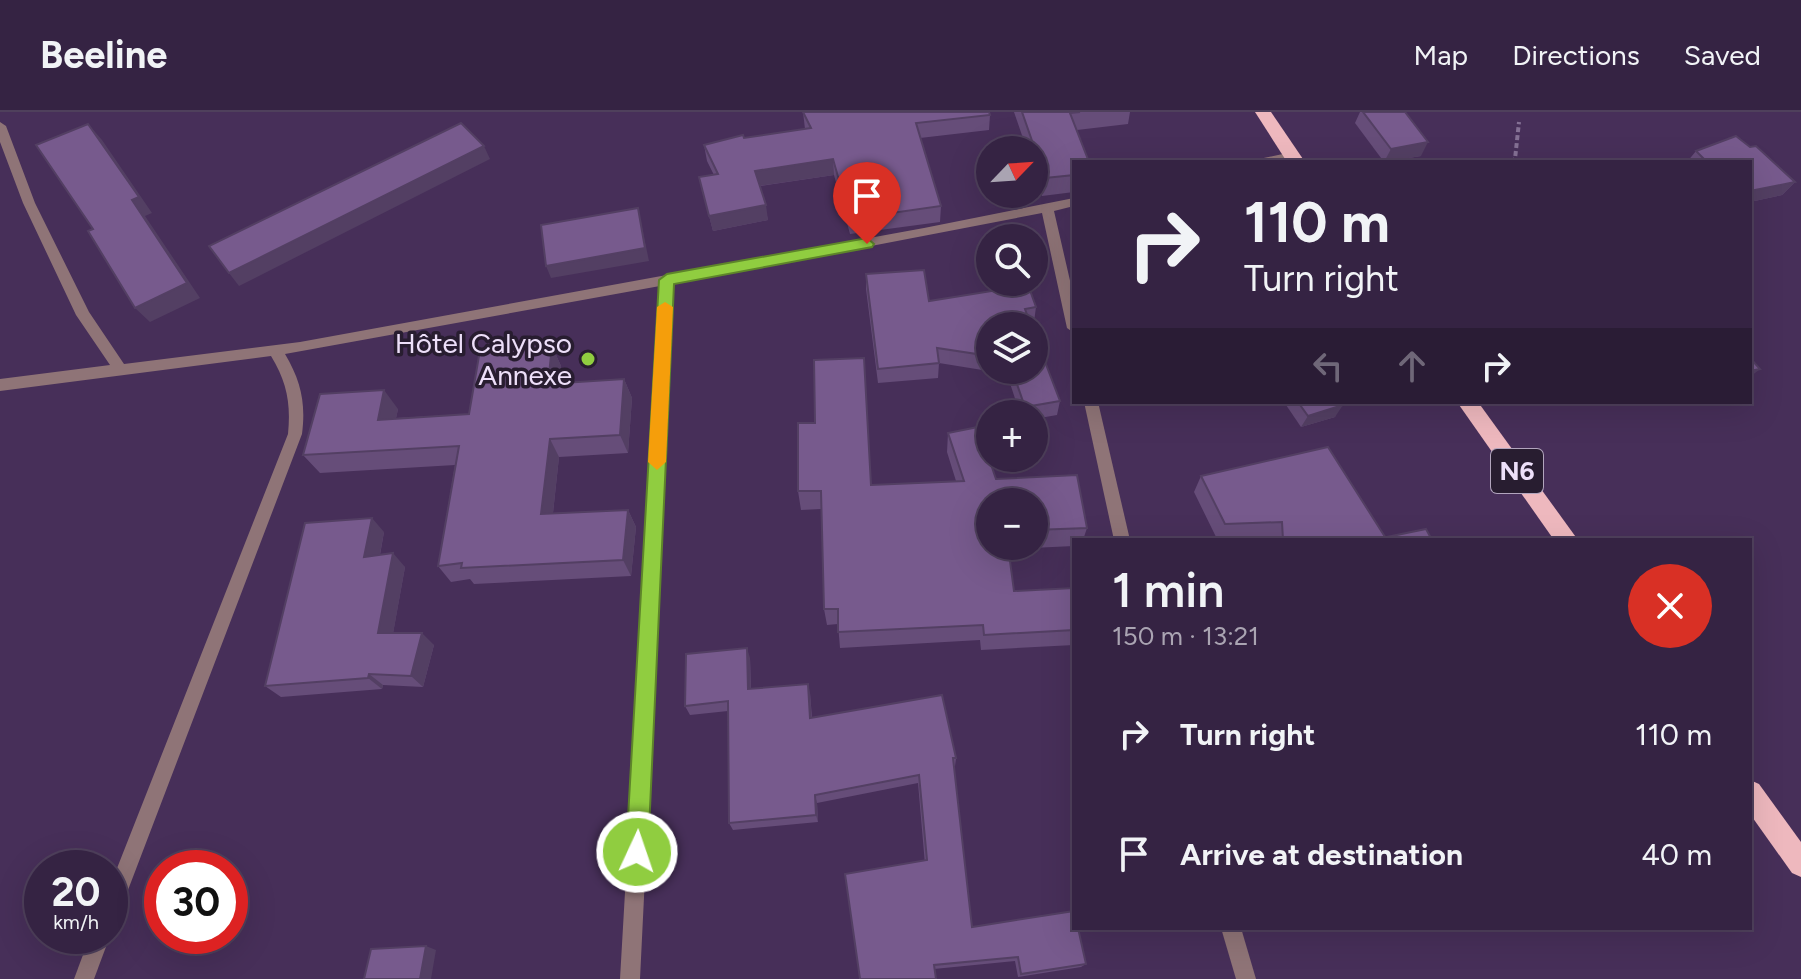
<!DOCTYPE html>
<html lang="en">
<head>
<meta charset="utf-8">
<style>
  body { margin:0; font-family:Figtree,sans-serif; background:#3d2b4a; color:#f1f3f6; height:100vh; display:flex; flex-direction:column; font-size:30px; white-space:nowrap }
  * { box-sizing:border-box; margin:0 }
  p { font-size:26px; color:#aaa4b2 }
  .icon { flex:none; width:44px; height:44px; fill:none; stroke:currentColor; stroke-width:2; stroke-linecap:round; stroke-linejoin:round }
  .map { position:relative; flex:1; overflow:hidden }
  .panel { position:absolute; left:1072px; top:426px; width:680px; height:392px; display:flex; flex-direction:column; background:#352343; border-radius:0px; box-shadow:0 8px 32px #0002,0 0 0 2px #4f405c }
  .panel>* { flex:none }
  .guide { position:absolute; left:1072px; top:48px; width:680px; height:244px; border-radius:0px; box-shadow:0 8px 32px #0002,0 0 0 2px #4f405c; background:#352343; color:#f1f3f6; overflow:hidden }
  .needle { width:52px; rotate:65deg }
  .fabs { position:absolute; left:976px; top:24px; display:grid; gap:16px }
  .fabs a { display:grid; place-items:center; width:72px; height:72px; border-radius:50%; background:#352343; box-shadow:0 8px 32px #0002,0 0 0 2px #4f405c; font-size:40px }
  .speed { position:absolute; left:24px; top:738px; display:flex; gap:16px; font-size:40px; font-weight:700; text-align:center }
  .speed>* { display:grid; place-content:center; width:104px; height:104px; border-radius:50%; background:#352343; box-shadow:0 8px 32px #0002,0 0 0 2px #4f405c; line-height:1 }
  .speed small { font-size:20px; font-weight:400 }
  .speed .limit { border:12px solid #d22; background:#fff; color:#111 }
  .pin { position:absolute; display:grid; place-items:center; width:68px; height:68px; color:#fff; margin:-82px -34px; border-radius:50% 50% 50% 0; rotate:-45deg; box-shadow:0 0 8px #0007 }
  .pin .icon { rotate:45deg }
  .me { position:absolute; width:88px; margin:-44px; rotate:3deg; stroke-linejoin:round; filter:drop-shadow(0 0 6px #0008) }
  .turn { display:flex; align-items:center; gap:28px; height:168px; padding:0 40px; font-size:36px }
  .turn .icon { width:104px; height:104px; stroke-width:2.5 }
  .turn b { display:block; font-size:56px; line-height:68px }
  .lanes { display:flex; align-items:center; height:76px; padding:0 40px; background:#0003; justify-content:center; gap:40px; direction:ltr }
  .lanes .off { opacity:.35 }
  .round { display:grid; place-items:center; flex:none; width:84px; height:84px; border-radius:42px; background:#3d2b4a }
  .headline { display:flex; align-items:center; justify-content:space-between; height:136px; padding:0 40px }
  h1 { font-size:48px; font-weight:600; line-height:60px }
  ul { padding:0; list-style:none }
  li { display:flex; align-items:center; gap:24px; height:120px; padding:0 40px }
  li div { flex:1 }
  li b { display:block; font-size:30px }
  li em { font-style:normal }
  header { display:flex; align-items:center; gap:48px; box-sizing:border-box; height:112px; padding:0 40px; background:#352343; border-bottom:2px solid #4f405c }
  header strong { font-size:38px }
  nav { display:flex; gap:44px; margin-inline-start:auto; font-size:28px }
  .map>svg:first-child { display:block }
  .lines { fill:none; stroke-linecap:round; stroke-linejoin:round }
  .path { stroke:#847094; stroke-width:4; stroke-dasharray:5 3; stroke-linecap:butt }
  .minor { fill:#8f7477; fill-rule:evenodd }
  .trunk { fill:#eeb8be; fill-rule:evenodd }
  .wall { fill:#664d79; fill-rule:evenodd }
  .shaded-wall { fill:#533f63 }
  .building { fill:#775a8d; stroke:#533f63; stroke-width:2 }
  .route { fill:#90cd40; stroke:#5e852a; stroke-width:2 }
  .slow { fill:#f59e0b }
  .poi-dot { fill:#90cd40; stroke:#281d30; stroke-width:3 }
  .labels { text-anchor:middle; stroke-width:7; stroke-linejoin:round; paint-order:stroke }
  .shield { fill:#281d30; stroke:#b2a5bd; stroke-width:2 }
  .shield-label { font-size:26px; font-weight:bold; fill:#eddff9 }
  .poi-label { font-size:28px; fill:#eddff9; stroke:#281d30; text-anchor:end }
</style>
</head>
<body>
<header>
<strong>Beeline</strong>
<nav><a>Map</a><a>Directions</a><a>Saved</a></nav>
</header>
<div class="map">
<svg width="1801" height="867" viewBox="0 0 1801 867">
  <rect width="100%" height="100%" fill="#472f59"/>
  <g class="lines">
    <!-- path -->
    <g class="path">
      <polyline points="1511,50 1515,47 1519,10"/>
      <polyline points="1341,291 1345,290"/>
    </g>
    <!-- minor -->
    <g class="minor">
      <path d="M0,10L6,14L35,91L89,200L124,252L300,230L924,116L1074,86V94L1054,99L1074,186V221L1067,216L1042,101L674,172L640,867H620L660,174L285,242C301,269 306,291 302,322L120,799L117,806L110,809V774L288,322C291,292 287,270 271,244L0,279V267L110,253L76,203L23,91L0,30Z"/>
      <polygon points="1292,40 1298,44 1296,47 1283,50 1257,50 1259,47"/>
      <polygon points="1084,290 1098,290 1130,428 1114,428"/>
      <polygon points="1221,816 1241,816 1256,867 1236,867"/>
      <polygon points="90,824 110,824 94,867 74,867"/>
    </g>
    <!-- trunk -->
    <g class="trunk">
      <polygon points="1255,0 1271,0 1305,50 1287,50"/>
      <polygon points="1457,290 1478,290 1578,428 1554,428"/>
      <polygon points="1750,668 1759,672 1801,730 1801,765 1792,761 1750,702"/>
    </g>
  </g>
  <!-- wall -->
  <g class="wall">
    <polygon points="803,0 990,3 989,18 920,26 941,94 940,110 850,122 834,63 760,74 768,108 713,119 699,65 714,63 707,49 704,33 805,17"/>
    <polygon points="1014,0 1130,0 1128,12 1077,18 1074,50 1074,80 1042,84 1034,59 1034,38 1027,38"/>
    <polygon points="1360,0 1405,0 1421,44 1384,50 1355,11"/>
    <polygon points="1736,24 1750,35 1756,34 1795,70 1782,83 1750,90 1750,50 1687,50 1696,39"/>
    <polygon points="866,162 929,189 991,179 989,172 990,165 990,170 1027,170 1036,195 1034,210 990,214 990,258 1034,258 1060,289 1057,303 1034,307 1034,302 1020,302 1007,262 939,251 938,266 878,271 866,177"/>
    <polygon points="552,234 561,254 559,271 624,267 632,286 628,341 559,345 553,401 628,398 636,415 631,464 474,472 470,467 451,470 438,454 455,353 320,361 303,343 398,297 396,306 469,302"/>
    <polygon points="1284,290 1340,290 1335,305 1301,315"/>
    <path d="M948,321L996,367L1087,416L1083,428H1074V434L1008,437L1014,479L1074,476V533L981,538L980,528L840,536L838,512L827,513L824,497L821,397L801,398L798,379L871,373L956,369L947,340ZM1034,390V434H990Z"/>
    <polygon points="1201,364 1386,427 1387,425 1432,428 1273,428 1273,424 1217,427 1194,380"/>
    <polygon points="384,420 380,443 405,455 393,521 434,533 423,575 383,573 382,577 281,585 265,574"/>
    <polygon points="750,546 751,577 810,581 812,606 956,646 955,654 954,654 972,815 1086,852 1081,855 1018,865 1015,849 934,857 918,671 817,691 818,710 733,718 729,711 728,599 690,603 685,594"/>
  </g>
  <!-- shaded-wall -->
  <g class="shaded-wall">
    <polygon points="88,12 102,28 152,101 145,104 200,186 150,210 135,196 132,88"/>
    <polygon points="1428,30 1421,44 1384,50 1391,37"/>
    <polygon points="484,34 490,47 239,174 229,161"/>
    <polygon points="833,47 834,63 758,74 755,59"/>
    <polygon points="1795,70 1782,83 1750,90 1750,79"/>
    <polygon points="766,93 768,108 713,119 709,104"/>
    <polygon points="638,96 649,149 551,166 546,154"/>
    <polygon points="552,234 561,254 557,291 548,272"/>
    <polygon points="1760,257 1750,265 1750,259"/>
    <polygon points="624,267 632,286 628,341 620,323"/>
    <polygon points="384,278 398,297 392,326 378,308"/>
    <polygon points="1343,293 1335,305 1301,315 1308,304"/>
    <polygon points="550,327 559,345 551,419 541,402"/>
    <polygon points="628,398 636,415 631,464 623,448"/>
    <polygon points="372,406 384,420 377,458 364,445"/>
    <polygon points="393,441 405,455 391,533 378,521"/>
    <polygon points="422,521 434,533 423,575 411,564"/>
    <polygon points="747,536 750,546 751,587 748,577"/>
    <polygon points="369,562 383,573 382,577 368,566"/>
    <polygon points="808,572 810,581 812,615 810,606"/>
    <polygon points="815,683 817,691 818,710 816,703"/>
    <polygon points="426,834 436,838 431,867 420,867"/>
  </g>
  <!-- building -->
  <g class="building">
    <polygon points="803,0 989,0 990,3 916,11 941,94 850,107 833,47 755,59 766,93 709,104 699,65 718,62 704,33 743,23 744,26 811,16"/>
    <polygon points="1022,0 1080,0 1070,1 1089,50 1074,50 1074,63 1045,66"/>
    <polygon points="1363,0 1405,0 1428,30 1391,37"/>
    <polygon points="461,11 484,34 229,161 209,134"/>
    <polygon points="88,12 139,85 132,88 187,171 135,196 88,119 93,117 36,33"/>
    <polygon points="1736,24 1750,35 1756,34 1795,70 1750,79 1750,50 1707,50 1696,39"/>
    <polygon points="638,96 645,136 546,154 541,113"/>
    <polygon points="924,158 929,189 998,178 995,170 1027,170 1036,195 1025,197 1031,214 990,214 990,244 937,236 939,251 878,257 866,162"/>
    <polygon points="1034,221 1060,289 1025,295 1012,258 1034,258"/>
    <polygon points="552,234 548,272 624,267 620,323 550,327 541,402 628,398 623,448 461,456 462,451 438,454 459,334 303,343 320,282 384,278 378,308 469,302 480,238"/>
    <polygon points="864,246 871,373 964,369 948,321 978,315 996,367 1077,363 1087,416 1034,418 1034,390 990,390 990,434 1008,434 1014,479 1074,476 1074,518 984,523 983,513 838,520 838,497 824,497 821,379 798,379 798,311 815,311 814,248"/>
    <polygon points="1750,246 1760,257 1750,259"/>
    <polygon points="1298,290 1340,290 1343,293 1308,304"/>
    <polygon points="1328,335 1387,428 1283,428 1282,410 1225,412 1201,364"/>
    <polygon points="372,406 364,445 393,441 378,521 422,521 411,564 369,562 368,566 265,574 305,411"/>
    <polygon points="1426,417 1432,428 1389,428 1387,425"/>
    <polygon points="747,536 748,577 808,572 810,606 942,583 956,646 953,646 972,815 1074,799 1074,816 1078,816 1086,852 1021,862 1018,845 934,853 936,867 860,867 845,762 927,748 919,663 815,683 816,703 729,711 728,589 685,594 686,542"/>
    <polygon points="426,834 420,867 364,867 371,837"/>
  </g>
  <!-- route -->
  <polygon class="route" points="867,126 874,132 872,135 674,172 648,740 644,747 637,751 629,747 626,740 659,168 667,162"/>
  <!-- slow -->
  <polygon class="slow" points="665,190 673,195 666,350 657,358 648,350 657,195"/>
  <!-- markers -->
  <circle class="poi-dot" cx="588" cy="247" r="8"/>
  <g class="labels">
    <!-- shield labels -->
    <rect class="shield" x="1491" y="337" width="52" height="44" rx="6"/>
    <g class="shield-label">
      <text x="1517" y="368">N6</text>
    </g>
    <!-- poi labels -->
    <g class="poi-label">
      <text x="572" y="241">Hôtel Calypso<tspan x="572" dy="32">Annexe</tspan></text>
    </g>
  </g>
</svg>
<div class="fabs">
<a><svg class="needle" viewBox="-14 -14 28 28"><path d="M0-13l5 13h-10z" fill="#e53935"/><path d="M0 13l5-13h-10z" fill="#aaa4b2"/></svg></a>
<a><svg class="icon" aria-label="search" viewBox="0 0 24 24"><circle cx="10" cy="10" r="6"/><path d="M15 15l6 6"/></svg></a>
<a><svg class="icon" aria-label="layers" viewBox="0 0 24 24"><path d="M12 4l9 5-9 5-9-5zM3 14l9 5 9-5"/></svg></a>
<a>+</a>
<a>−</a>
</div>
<div class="speed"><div>20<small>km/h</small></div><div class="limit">30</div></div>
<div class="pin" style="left:867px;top:132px;background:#d93025"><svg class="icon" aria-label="arrive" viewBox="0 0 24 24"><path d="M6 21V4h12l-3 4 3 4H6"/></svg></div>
<svg class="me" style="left:637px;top:740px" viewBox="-20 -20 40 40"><circle r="17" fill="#90cd40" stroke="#fff" stroke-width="3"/><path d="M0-11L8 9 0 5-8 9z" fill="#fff"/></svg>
<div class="guide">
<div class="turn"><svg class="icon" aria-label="right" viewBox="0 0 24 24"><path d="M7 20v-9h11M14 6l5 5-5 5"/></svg><div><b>110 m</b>Turn right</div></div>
<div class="lanes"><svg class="icon off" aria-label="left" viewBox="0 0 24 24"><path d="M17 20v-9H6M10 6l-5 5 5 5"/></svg><svg class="icon off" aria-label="ahead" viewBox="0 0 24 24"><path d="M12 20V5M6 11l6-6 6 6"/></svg><svg class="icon" aria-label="right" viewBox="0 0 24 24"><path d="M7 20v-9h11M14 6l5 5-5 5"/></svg></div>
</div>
<section class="panel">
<div class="headline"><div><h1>1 min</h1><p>150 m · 13:21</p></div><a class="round" style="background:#d93025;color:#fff"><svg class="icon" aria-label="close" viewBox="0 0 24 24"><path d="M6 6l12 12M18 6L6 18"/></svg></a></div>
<ul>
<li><svg class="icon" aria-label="right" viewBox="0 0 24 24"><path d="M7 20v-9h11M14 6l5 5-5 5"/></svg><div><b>Turn right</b></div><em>110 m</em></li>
<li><svg class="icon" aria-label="arrive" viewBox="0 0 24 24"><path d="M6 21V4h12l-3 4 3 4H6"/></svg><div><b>Arrive at destination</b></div><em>40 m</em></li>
</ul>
</section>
</div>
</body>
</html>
